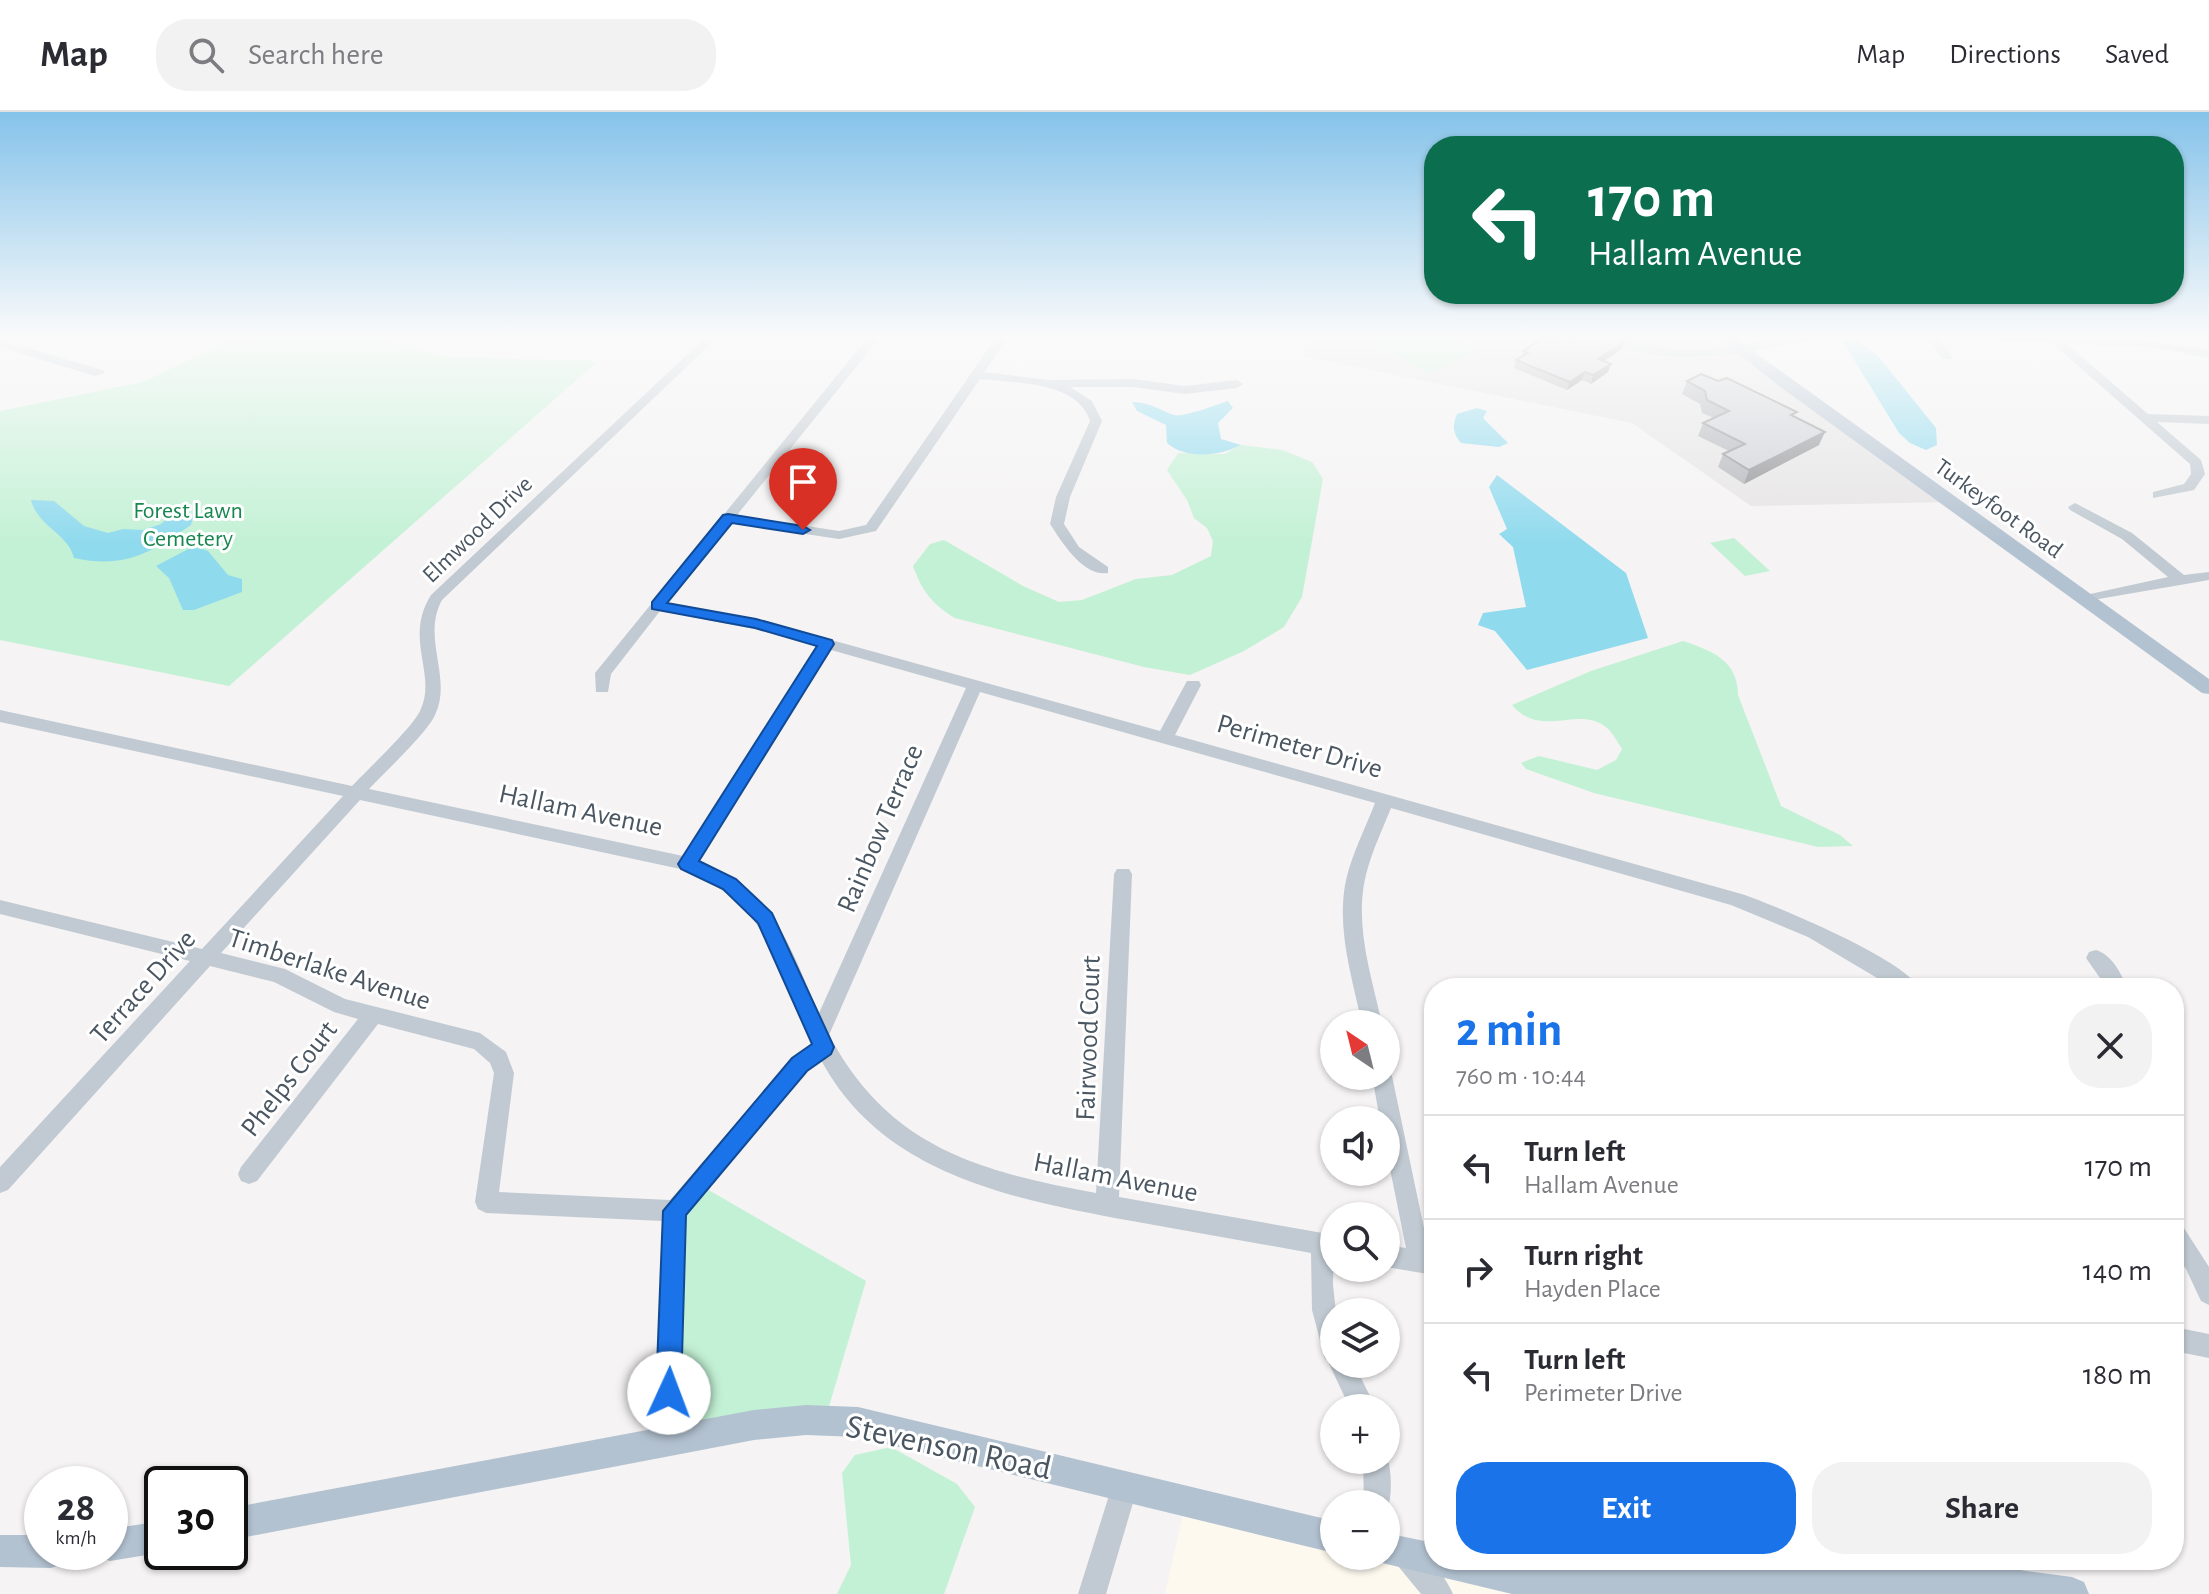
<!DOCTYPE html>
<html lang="en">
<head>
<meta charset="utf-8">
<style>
  body { margin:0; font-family:"Alegreya Sans",sans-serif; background:#f2f2f3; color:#2b2b33; height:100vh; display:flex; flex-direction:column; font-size:30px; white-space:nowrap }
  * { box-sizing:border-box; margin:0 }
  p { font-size:26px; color:#7c7c81 }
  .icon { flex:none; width:44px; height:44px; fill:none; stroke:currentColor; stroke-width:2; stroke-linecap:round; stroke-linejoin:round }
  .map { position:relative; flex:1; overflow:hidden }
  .panel { position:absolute; left:1424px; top:866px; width:760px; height:592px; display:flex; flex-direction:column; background:#fff; border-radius:32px; box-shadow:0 2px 6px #0004 }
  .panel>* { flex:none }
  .guide { position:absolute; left:1424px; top:24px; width:760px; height:168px; border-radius:32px; box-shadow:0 2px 6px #0004; background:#0b6e4f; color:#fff; overflow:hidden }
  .needle { width:52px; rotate:325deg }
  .controls { position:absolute; left:1320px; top:898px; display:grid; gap:16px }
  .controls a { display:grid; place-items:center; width:80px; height:80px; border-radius:50%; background:#fff; box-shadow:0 2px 6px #0004; font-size:40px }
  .speed { position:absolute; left:24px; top:1354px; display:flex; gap:16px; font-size:40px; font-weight:700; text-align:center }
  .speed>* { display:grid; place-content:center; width:104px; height:104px; border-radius:50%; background:#fff; box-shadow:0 2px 6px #0004; line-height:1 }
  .speed small { font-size:20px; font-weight:400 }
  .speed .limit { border:4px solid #111; border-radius:12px; background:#fff; color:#111 }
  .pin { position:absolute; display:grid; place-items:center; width:68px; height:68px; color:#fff; margin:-82px -34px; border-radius:50% 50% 50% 0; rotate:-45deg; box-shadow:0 0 8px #0007 }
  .pin .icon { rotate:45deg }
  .me { position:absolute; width:88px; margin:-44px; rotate:2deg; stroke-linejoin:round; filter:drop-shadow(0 0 6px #0008) }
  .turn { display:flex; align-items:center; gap:28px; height:168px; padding:0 32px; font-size:36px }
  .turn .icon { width:104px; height:104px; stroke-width:2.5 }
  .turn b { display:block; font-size:56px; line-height:68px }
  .round { display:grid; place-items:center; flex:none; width:84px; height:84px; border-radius:32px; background:#f2f2f3 }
  .overview { display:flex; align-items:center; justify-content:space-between; height:136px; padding:0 32px }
  h1 { font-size:48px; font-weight:700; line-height:60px; color:#1a73e8 }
  .primary-button { display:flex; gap:16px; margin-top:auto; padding:16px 32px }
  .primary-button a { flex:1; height:92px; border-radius:32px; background:#1a73e8; color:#fff; font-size:32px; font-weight:700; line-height:92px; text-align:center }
  .primary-button a+a { background:#f2f2f3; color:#2b2b33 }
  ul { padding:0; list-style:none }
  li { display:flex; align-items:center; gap:24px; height:104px; padding:0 32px; border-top:2px solid #e1e1e2 }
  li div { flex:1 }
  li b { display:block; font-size:30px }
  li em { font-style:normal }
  header { display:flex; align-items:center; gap:48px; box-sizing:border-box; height:112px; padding:0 40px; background:#fff; border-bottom:2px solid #e1e1e2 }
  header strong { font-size:38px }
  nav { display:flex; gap:44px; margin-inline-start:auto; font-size:28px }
  .search { width:560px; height:72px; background:#f2f2f3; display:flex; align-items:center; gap:20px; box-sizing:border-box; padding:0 28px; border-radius:32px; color:#7c7c81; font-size:30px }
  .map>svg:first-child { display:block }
  .commercial { fill:#fdf9ef }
  .education { fill:#e6e4e5 }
  .green { fill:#c3f1d5 }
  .water { fill:#90daee }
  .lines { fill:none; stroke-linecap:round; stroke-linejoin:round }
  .minor { fill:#c1cad2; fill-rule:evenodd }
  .major { fill:#b3c2d1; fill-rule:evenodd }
  .wall { fill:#b0b2b7 }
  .shaded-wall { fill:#909195 }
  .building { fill:#cdcfd5; stroke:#909195; stroke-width:2 }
  .route { fill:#1a73e8; stroke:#114b97; stroke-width:2 }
  .labels { text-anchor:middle; stroke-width:6; stroke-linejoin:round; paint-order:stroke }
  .far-street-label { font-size:24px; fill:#4a5661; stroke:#fff }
  .far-park-label { font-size:24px; fill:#17864f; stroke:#fff }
  .street-label { font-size:28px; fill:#4a5661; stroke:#fff }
  .near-street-label { font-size:34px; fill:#4a5661; stroke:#fff }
</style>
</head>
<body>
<header>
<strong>Map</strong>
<div class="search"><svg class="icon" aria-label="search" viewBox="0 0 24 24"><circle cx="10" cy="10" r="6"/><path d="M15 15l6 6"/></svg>Search here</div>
<nav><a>Map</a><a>Directions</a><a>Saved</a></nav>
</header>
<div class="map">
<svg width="2209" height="1482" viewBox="0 0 2209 1482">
  <rect width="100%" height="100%" fill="#f5f3f3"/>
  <!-- commercial -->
  <g class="commercial">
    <polygon points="151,224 239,224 210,239"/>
    <polygon points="1186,1389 1334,1425 1334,1444 1386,1444 1470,1458 2007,1482 1165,1482"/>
  </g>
  <!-- education -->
  <polygon class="education" points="1308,224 1723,224 1949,390 1751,394 1632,311 1302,244"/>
  <!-- green -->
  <g class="green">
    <polygon points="239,224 374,224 446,245 598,249 229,574 0,528 0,299 143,270"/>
    <polygon points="1359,224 1453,224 1482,238 1429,261"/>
    <path d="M1241,333L1282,338L1312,350L1323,367L1302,485L1284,515L1244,539L1190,563L1144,555L955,506C932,492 922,479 913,454L930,432L944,428L1023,474L1059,490L1082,488L1136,467L1172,463L1211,444L1213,429L1207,416L1194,406L1187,388L1167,358L1178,341L1225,342Z"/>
    <polygon points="1734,426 1770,459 1745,464 1710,431"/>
    <path d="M1683,529C1712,539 1738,548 1738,583L1781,694L1840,723L1853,734L1818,735L1594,681L1526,657L1521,651L1539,644L1597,658L1616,648L1622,637C1618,631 1613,621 1607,616C1579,592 1542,628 1512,593L1591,559Z"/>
    <polygon points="698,1072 866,1169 825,1308 667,1328 675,1099"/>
    <polygon points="891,1335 957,1372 975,1395 944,1482 837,1482 851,1453 842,1361 855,1343"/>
  </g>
  <!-- water -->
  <g class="water">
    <polygon points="1842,228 1857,228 1879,245 1936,316 1937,333 1926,338 1910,331 1899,321"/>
    <path d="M1228,289L1233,296L1218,311L1221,327L1241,333C1220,344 1186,348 1167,331L1166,313L1137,299L1132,290C1152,291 1157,297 1174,303C1183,306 1218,292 1228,289Z"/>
    <path d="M1477,296L1487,299L1483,306L1508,331L1499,335L1461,331C1453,322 1452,313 1457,302Z"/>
    <polygon points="1497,363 1626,461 1648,526 1527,558 1495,519 1478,513 1483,501 1526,495 1513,435 1499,422 1507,417 1489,375"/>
    <path d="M31,388L54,389L84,414L108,421L123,417L143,418L161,412L172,402L185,400L193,405L191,413C150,441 125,457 74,446C68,421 38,415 31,388Z"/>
    <polygon points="194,434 208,439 228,463 242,467 242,480 194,498 183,498 169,466 156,454"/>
  </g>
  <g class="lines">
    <!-- minor -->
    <g class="minor">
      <path d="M707,224H719L442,488C421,526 453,566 435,603C427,621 385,660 369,677L683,744L818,534L755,517L660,499L611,562L608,580H596L595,561L869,224H881L737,403L839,419L866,413L997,224H1009L984,260L1049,268L1133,267L1185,274L1237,268L1243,272L1237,276L1185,282L1133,275H1070L1092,289L1102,309L1070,385L1064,412L1079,435L1108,455V461C1083,465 1062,430 1050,412L1056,385L1090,309C1078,269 1015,271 980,267L876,419L839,427L731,411L667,491L756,507L1160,619L1187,569H1199L1201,573L1175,623L1745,783C1778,795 1904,847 1919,876H1894L1808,825L1731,793L1391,696C1381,721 1369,745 1364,772C1356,819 1372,866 1382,912H1362C1352,865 1336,816 1346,768C1352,742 1365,717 1375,691L980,580L829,923C889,1036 979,1059 1096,1081L1114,762L1117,757H1129L1132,762L1119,1085L1334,1123L1333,1173L1336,1200H1334V1252H1354L1376,1296H1350L1329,1252L1330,1249L1325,1247L1312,1198L1311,1141C1251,1130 1191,1120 1132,1109C1014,1087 883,1064 821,948L806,958L686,1103L680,1328L676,1337L667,1341L658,1337L654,1328L663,1109L486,1101L478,1097L475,1090L494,961L490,951L474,937L378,912L257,1069L249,1072L241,1069L238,1062L241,1055L358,907L334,900L274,870L210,854L8,1078L0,1081V1055L190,849L0,802V788L202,837L343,684L0,610V598L352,674C368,657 412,616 420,599C438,562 403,528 431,483ZM831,538L966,576L819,901C787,830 777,782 699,749ZM360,688L685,758C771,794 777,855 813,931L792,946L670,1088L499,1080L514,961L506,940L480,921L345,887L285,857L221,841Z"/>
      <path d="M1603,224C1632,223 1660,238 1690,238C1734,238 1777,222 1821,224C1810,231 1792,232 1779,234C1730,244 1646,256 1603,224Z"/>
      <polygon points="1925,224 1937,224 1953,245 1951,247 1943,247"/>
      <path d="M1944,224C2032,221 2122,223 2209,238V246L2153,235L2067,232L2148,302L2209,304V312L2157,310L2201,348L2205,362L2194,378L2153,386V380L2184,372L2191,362L2190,352L2052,231L1950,227Z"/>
      <polygon points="0,228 103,258 105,261 95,264 0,235"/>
      <polygon points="2075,391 2132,421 2184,463 2209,460 2209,468 2081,490 2081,484 2168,465 2122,427 2070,398 2068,395"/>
      <path d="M2096,838C2112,843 2121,861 2127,876H2107L2086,846L2089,840Z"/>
      <polygon points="1386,956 1392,964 1429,1140 1434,1141 1434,1163 1386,1155 1386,1133 1406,1136 1386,1037 1386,1008 1380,1008 1372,964 1386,964"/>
      <polygon points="2174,1110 2182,1113 2209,1155 2209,1193 2201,1189 2186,1157 2174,1140"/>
      <polygon points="2174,1215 2209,1222 2209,1246 2174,1239"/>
      <path d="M1386,1341C1392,1357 1393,1386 1386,1401V1392H1364L1363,1348H1386Z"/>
      <polygon points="1125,1361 1134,1365 1138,1374 1106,1482 1078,1482 1112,1374 1116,1365"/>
      <path d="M1408,1431C1426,1438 1445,1464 1453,1482H1421L1398,1454L1395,1444L1398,1434Z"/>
    </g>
    <!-- major -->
    <g class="major">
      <polygon points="1716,224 1732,224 2209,567 2209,582 2202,581 1779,274"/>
      <polygon points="806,1293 858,1295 1334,1409 1334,1441 858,1325 806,1323 754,1328 230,1428 230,1396 754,1298"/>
      <polygon points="162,1409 162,1440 165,1440 110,1449 98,1445 97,1440 110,1440 110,1417"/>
      <polygon points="1386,1421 1434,1431 1434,1448 1508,1448 1587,1455 2005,1456 2072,1465 2084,1470 2089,1482 1512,1482 1374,1449 1373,1444 1386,1444"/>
      <polygon points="0,1423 42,1423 42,1440 67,1440 63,1452 51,1456 0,1455"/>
    </g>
  </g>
  <!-- wall -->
  <g class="wall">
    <polygon points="1571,226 1622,237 1604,249 1608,260 1591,272 1582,268 1567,278 1514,256 1516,248 1521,245 1523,239 1552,228"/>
    <polygon points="1687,269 1794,305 1819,333 1744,372 1718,355 1723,342 1729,339 1698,324 1703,311 1714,306 1702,301 1700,292 1682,282"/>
  </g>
  <!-- shaded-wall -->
  <g class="shaded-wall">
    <polygon points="1625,229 1622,237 1595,255 1598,247"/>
    <polygon points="1611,252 1608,260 1591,272 1593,263"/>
    <polygon points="1585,260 1582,268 1567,278 1570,270"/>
    <polygon points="1825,320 1819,333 1744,372 1749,358"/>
  </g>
  <!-- building -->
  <g class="building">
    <polygon points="1559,224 1564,224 1571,226 1575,224 1612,224 1625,229 1598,247 1611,252 1593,263 1585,260 1570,270 1516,248 1528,241 1523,239 1544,225 1552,228"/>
    <polygon points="1701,262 1718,269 1727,266 1797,300 1791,303 1825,320 1749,358 1723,342 1745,332 1703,311 1729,299 1707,288 1705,279 1687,269"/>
  </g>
  <!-- sky -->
  <linearGradient id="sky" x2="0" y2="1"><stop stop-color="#85c3ea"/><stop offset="0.52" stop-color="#fafafa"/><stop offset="1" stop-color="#fafafa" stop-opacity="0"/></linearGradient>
  <rect width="2209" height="431" fill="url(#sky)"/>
  <!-- route -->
  <polygon class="route" points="728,402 803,414 810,418 803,422 732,411 667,491 756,507 832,528 834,532 699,749 736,767 772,801 834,935 831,942 807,959 686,1103 681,1281 678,1290 669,1294 660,1290 656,1281 663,1099 792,946 812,932 758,811 723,777 681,757 678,752 817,534 755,516 652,497 652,490 723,403"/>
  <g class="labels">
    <!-- far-street labels -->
    <g class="far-street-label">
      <text transform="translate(1999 396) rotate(36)" y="8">Turkeyfoot Road</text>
      <text transform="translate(477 417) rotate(-44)" y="8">Elmwood Drive</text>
    </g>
    <!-- far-park labels -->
    <g class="far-park-label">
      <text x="188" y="406">Forest Lawn<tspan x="188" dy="28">Cemetery</tspan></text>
    </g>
    <!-- street labels -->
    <g class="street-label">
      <text transform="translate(1300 633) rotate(16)" y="10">Perimeter Drive</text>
      <text transform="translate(581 697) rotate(12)" y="10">Hallam Avenue</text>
      <text transform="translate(879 716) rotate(-67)" y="10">Rainbow Terrace</text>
      <text transform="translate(330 856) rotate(18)" y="10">Timberlake Avenue</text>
      <text transform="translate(142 874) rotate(-48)" y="10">Terrace Drive</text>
      <text transform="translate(1087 926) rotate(-88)" y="10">Fairwood Court</text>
      <text transform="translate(288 966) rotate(-52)" y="10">Phelps Court</text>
      <text transform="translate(1116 1064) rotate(11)" y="10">Hallam Avenue</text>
    </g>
    <!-- near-street labels -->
    <g class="near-street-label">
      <text transform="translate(949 1334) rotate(12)" y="12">Stevenson Road</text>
    </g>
  </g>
</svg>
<div class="controls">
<a><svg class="needle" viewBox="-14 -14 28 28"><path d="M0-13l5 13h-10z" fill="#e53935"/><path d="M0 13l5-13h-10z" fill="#7c7c81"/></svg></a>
<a><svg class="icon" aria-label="sound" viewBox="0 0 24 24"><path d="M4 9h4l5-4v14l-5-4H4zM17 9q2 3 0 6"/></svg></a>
<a><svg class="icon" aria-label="search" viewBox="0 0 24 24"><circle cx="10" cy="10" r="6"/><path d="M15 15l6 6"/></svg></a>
<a><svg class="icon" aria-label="layers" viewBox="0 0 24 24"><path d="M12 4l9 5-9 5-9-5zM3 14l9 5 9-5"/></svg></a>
<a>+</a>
<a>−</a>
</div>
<div class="speed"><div>28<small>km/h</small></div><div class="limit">30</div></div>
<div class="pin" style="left:803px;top:418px;background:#d93025"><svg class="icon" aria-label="arrive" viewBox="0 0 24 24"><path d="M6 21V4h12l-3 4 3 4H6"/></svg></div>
<svg class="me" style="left:669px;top:1281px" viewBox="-20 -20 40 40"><circle r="19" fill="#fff"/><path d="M0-13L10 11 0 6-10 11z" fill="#1a73e8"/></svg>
<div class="guide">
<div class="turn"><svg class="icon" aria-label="left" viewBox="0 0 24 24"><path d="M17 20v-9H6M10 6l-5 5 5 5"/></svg><div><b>170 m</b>Hallam Avenue</div></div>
</div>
<section class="panel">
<div class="overview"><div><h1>2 min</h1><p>760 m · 10:44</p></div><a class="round"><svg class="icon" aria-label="close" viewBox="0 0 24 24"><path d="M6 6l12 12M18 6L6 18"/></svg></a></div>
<ul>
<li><svg class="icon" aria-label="left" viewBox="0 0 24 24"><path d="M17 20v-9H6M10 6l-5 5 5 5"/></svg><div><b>Turn left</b><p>Hallam Avenue</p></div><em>170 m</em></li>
<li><svg class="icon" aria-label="right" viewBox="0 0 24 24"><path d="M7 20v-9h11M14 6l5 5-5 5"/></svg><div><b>Turn right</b><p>Hayden Place</p></div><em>140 m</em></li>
<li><svg class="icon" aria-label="left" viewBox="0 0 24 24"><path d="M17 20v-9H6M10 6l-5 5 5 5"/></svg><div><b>Turn left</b><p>Perimeter Drive</p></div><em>180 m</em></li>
</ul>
<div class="primary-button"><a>Exit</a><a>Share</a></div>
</section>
</div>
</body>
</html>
